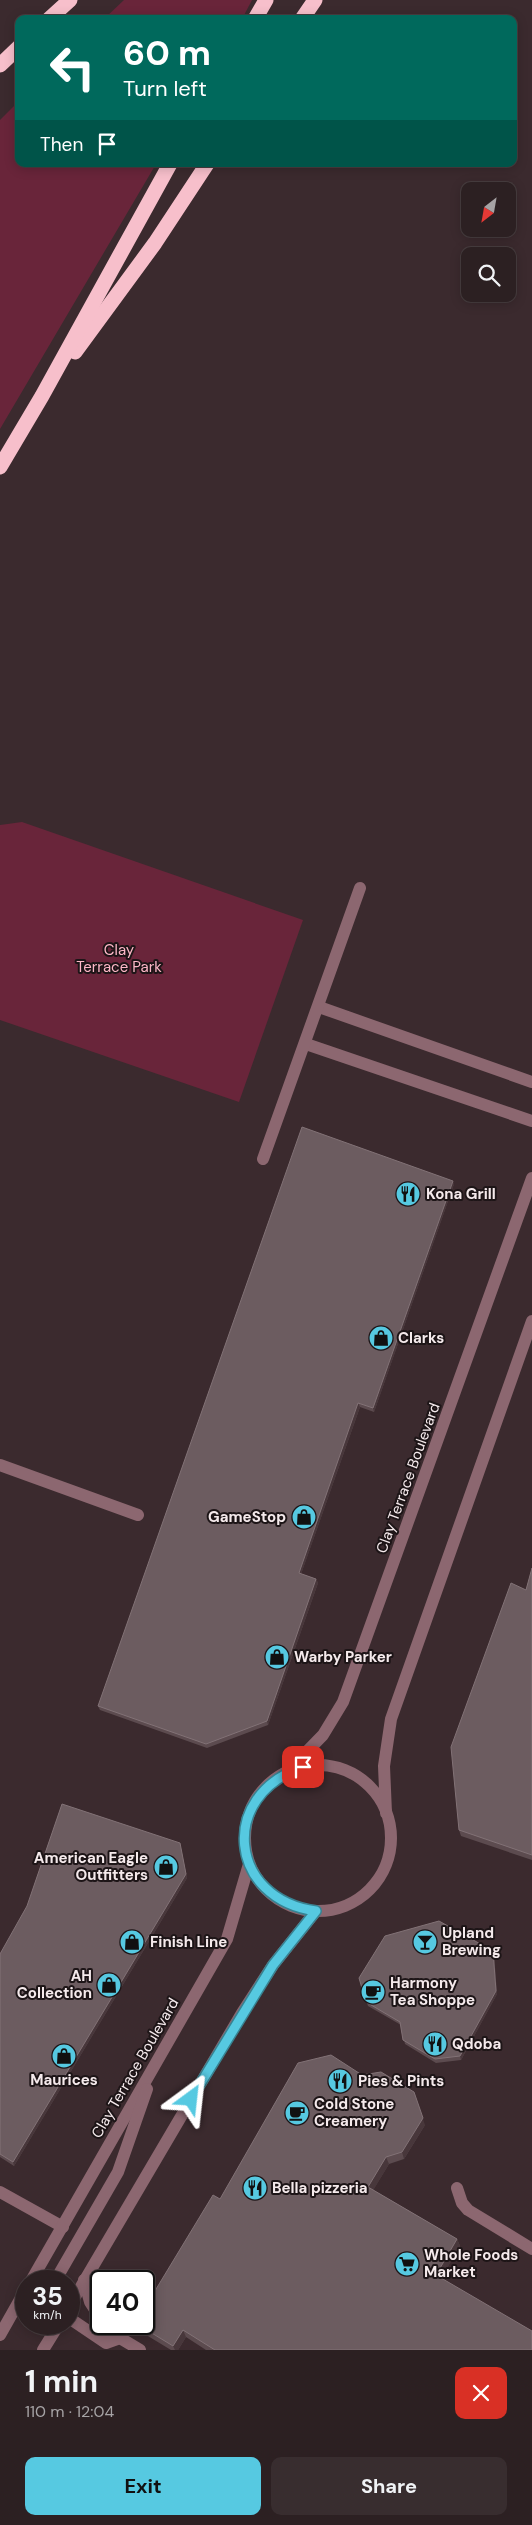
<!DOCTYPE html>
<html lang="en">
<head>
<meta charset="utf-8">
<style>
  body { margin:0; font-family:"DM Sans",sans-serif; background:#382d2f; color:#f1f3f6; height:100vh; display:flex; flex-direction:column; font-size:19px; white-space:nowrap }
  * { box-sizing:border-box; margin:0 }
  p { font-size:16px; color:#a6a3a5 }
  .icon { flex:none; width:28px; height:28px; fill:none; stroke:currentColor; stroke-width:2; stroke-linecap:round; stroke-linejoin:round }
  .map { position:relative; height:2350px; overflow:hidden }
  .panel { display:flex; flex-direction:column; background:#2c2022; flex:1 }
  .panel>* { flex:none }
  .top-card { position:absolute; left:15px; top:15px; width:502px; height:152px; border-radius:10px; box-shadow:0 2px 12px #0003,0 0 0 1px #483e40; background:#00695c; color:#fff; overflow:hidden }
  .needle { width:32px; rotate:211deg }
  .controls { position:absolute; left:461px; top:182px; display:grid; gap:10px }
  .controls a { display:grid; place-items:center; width:55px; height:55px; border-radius:10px; background:#2c2022; box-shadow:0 2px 12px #0003,0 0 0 1px #483e40; font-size:25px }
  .speed { position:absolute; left:15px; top:2270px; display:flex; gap:10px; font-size:25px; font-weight:700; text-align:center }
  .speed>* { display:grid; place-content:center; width:65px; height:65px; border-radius:50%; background:#2c2022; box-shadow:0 2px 12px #0003,0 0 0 1px #483e40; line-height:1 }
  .speed small { font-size:12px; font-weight:400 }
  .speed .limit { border:2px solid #111; border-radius:8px; background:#fff; color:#111 }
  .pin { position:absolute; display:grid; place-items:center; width:42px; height:42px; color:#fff; margin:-21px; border-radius:10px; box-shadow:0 2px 8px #0006 }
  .me { position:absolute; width:55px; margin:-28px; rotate:30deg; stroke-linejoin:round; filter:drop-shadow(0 0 4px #0008) }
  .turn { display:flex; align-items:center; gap:18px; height:105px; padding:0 25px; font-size:22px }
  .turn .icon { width:65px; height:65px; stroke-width:2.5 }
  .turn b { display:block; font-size:35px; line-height:42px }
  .then { display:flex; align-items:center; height:48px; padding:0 25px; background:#0003; gap:10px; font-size:19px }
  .round { display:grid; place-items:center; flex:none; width:52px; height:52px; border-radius:10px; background:#382d2f }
  .headline { display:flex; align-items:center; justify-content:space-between; height:85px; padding:0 25px }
  h1 { font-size:30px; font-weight:700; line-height:38px }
  .cta { display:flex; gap:10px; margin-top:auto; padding:10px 25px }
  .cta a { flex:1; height:58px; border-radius:10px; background:#56c9e1; color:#111; font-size:20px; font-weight:700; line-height:58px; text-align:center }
  .cta a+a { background:#382d2f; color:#f1f3f6 }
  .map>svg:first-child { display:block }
  .green { fill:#69253a }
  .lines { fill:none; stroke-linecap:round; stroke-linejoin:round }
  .service { stroke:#8c6770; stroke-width:12 }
  .tertiary { stroke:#8c6770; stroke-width:12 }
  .motorway { stroke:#f7bfcb; stroke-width:15 }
  .wall { fill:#5c4b4f }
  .shaded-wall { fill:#48373b }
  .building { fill:#6c5c60; stroke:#827276 }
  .route-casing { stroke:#388392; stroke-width:12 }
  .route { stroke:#56c9e1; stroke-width:9 }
  .labels { text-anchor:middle; stroke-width:4; stroke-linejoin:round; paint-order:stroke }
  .park-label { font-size:15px; fill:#feb8c8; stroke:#1d1517 }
  .poi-label { font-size:15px; font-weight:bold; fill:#f5eaec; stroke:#1d1517; text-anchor:start }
  .street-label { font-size:15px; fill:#f5eaec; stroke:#1d1517 }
</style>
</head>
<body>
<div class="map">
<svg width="532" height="2350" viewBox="0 0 532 2350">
  <rect width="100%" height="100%" fill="#3b2a2e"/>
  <!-- green -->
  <g class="green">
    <polygon points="124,0 252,0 242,19 104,19"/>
    <polygon points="19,101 19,164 156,164 0,429 0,120"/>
    <polygon points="22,822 303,920 239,1102 0,1020 0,825"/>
  </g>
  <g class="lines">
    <!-- service -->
    <g class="service">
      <polyline points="319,1007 532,1082"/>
      <polyline points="306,1044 532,1121"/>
      <polyline points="263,1159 360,888"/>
      <polyline points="0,1465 138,1515"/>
      <polyline points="457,2188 462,2203 468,2210 532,2249"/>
      <polyline points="0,2192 63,2227"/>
      <polyline points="84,2280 90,2302 101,2319"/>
      <polyline points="69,2318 106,2343 120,2338"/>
      <polyline points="110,2324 114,2326 120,2338 140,2350"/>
    </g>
    <!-- tertiary -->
    <g class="tertiary">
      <circle cx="318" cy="1838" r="73"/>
      <polyline points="287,1772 323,1735 343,1702 532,1178"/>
      <polyline points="386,1813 384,1766 391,1719 532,1321"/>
      <polyline points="31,2281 227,1939 249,1864"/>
      <polyline points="55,2281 118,2172 147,2089"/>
      <polyline points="69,2307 242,2013 273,1965 316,1911"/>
      <polyline points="0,2335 26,2289"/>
      <polyline points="43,2350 59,2324"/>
    </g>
    <!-- motorway -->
    <g class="motorway">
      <polyline points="49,19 70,0"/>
      <polyline points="255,19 266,0"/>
      <polyline points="302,19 315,0"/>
      <polyline points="0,65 19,47"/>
      <polyline points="75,352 155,243 207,164"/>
      <polyline points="0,467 42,396 170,164"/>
    </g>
  </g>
  <!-- wall -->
  <g class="wall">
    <polygon points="454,1184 374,1412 360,1407 301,1574 316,1579 318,1583 268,1725 207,1748 100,1710 98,1706"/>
    <polygon points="532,1568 532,1860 461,1836 459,1830"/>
    <polygon points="180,1843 187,1878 14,2166 0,2157 0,1954"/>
    <polygon points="494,1954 497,1994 461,2060 436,2063 405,2044 401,2025 368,2006 359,1978"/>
    <polygon points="425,2125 404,2159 389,2164 373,2190 457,2239 460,2246 441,2278 532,2350 206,2350 186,2337 178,2350 171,2350 138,2330 136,2324 144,2324 220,2199"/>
  </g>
  <!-- shaded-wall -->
  <g class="shaded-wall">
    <polygon points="453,1181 454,1184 374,1412 373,1408"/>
    <polygon points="358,1403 360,1407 300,1577 299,1573"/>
    <polygon points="316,1579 318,1583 268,1725 267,1721"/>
    <polygon points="180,1843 187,1878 14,2166 13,2162"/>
    <polygon points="493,1951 494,1954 497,1994 461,2060 460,2056"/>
    <polygon points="414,2092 425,2125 404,2159 402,2152"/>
    <polygon points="386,2157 389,2164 371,2194 368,2187"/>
    <polygon points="457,2239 460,2246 439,2282 436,2275"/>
    <polygon points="183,2330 186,2337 178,2350 175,2350 173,2346"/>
  </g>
  <!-- building -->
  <g class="building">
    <polygon points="302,1127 453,1181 373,1408 358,1403 299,1573 316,1579 267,1721 206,1744 98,1706"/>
    <polygon points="532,1568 532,1855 459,1830 451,1747 511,1583 526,1590"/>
    <polygon points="62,1804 180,1843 186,1874 13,2162 0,2154 0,1954 27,1906"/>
    <polygon points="439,1921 493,1951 496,1991 460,2056 435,2059 403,2040 400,2022 366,2002 359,1978 385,1936"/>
    <polygon points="331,2055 362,2075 381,2072 414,2092 423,2118 402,2152 386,2157 368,2187 457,2239 436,2275 532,2331 532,2350 215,2350 183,2330 173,2346 137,2324 144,2324 144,2309 213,2195 220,2199 298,2063"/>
  </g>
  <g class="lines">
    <defs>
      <path id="route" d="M191,2099L273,1965L316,1911C228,1899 218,1795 303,1767"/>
    </defs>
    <!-- route casing -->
    <use href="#route" class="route-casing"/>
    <!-- route -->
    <use href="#route" class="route"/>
  </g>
  <!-- icons -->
  <defs>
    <symbol id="restaurant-disc" viewBox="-11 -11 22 22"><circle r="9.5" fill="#56c9e1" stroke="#1d1517"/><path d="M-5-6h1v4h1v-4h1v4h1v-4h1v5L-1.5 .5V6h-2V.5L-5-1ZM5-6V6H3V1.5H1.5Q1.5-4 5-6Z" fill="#111"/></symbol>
    <symbol id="shop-disc" viewBox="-11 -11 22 22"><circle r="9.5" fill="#56c9e1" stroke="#1d1517"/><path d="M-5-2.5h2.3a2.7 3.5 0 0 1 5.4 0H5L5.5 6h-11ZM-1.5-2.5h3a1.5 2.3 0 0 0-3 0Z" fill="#111"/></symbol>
    <symbol id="bar-disc" viewBox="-11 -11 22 22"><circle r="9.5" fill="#56c9e1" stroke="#1d1517"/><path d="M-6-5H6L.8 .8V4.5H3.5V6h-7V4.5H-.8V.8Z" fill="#111"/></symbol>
    <symbol id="cafe-disc" viewBox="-11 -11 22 22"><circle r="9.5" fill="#56c9e1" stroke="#1d1517"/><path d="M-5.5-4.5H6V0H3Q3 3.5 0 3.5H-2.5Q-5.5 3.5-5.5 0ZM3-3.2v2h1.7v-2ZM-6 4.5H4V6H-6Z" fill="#111"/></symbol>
    <symbol id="supermarket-disc" viewBox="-11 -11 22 22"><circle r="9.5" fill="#56c9e1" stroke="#1d1517"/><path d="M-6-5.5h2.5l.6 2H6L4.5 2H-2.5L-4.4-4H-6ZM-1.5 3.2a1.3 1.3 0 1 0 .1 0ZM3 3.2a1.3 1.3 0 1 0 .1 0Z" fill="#111"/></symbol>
  </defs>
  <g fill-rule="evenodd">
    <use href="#restaurant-disc" x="394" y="1180" width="28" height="28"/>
    <use href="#shop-disc" x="367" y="1324" width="28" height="28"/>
    <use href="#shop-disc" x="290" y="1503" width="28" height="28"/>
    <use href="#shop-disc" x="263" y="1643" width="28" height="28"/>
    <use href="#shop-disc" x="152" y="1853" width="28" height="28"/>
    <use href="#shop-disc" x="118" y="1928" width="28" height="28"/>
    <use href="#bar-disc" x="411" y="1928" width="28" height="28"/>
    <use href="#shop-disc" x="95" y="1971" width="28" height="28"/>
    <use href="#cafe-disc" x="359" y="1978" width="28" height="28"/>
    <use href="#restaurant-disc" x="421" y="2030" width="28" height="28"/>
    <use href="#shop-disc" x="50" y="2042" width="28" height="28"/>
    <use href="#restaurant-disc" x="326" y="2067" width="28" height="28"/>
    <use href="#cafe-disc" x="283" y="2099" width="28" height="28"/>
    <use href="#restaurant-disc" x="241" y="2174" width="28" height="28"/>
    <use href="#supermarket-disc" x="393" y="2250" width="28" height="28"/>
  </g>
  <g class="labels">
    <!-- park labels -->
    <g class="park-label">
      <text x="119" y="955">Clay<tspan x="119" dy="17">Terrace Park</tspan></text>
    </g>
    <!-- poi labels -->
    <g class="poi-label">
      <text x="426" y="1199">Kona Grill</text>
      <text x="398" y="1343">Clarks</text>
      <text x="286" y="1522" text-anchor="end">GameStop</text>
      <text x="294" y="1662">Warby Parker</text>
      <text x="148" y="1863" text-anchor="end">American Eagle<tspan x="148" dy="17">Outfitters</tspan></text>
      <text x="442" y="1938">Upland<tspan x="442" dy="17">Brewing</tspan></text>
      <text x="150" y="1947">Finish Line</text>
      <text x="92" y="1981" text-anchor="end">AH<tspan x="92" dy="17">Collection</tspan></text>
      <text x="390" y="1988">Harmony<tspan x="390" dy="17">Tea Shoppe</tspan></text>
      <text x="452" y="2049">Qdoba</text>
      <text x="64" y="2085" text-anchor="middle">Maurices</text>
      <text x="358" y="2086">Pies &amp; Pints</text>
      <text x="314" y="2109">Cold Stone<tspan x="314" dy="17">Creamery</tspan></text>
      <text x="272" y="2193">Bella pizzeria</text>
      <text x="424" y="2260">Whole Foods<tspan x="424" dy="17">Market</tspan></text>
    </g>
    <!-- street labels -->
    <g class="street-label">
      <text transform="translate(408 1478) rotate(-70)" y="5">Clay Terrace Boulevard</text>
      <text transform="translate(135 2068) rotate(-60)" y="5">Clay Terrace Boulevard</text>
    </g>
  </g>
</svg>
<div class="controls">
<a><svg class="needle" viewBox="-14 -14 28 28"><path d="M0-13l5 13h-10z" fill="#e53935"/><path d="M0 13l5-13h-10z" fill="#a6a3a5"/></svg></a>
<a><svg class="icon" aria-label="search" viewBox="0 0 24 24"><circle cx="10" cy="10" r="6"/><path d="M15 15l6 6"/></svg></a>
</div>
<div class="speed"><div>35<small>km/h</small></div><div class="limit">40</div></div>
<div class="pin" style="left:303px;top:1767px;background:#d93025"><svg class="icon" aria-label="arrive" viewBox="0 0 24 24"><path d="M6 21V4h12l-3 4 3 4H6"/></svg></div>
<svg class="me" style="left:191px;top:2099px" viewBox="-20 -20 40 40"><path d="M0-17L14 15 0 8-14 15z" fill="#56c9e1" stroke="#fff" stroke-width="4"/></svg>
<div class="top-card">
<div class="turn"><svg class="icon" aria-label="left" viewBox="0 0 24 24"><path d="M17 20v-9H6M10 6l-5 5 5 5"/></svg><div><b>60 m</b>Turn left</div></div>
<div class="then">Then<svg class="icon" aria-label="arrive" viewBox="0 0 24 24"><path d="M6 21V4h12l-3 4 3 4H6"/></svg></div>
</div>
</div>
<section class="panel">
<div class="headline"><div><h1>1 min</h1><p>110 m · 12:04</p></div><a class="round" style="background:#d93025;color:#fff"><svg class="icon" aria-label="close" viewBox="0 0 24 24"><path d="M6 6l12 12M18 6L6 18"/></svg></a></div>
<div class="cta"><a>Exit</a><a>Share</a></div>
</section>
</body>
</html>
